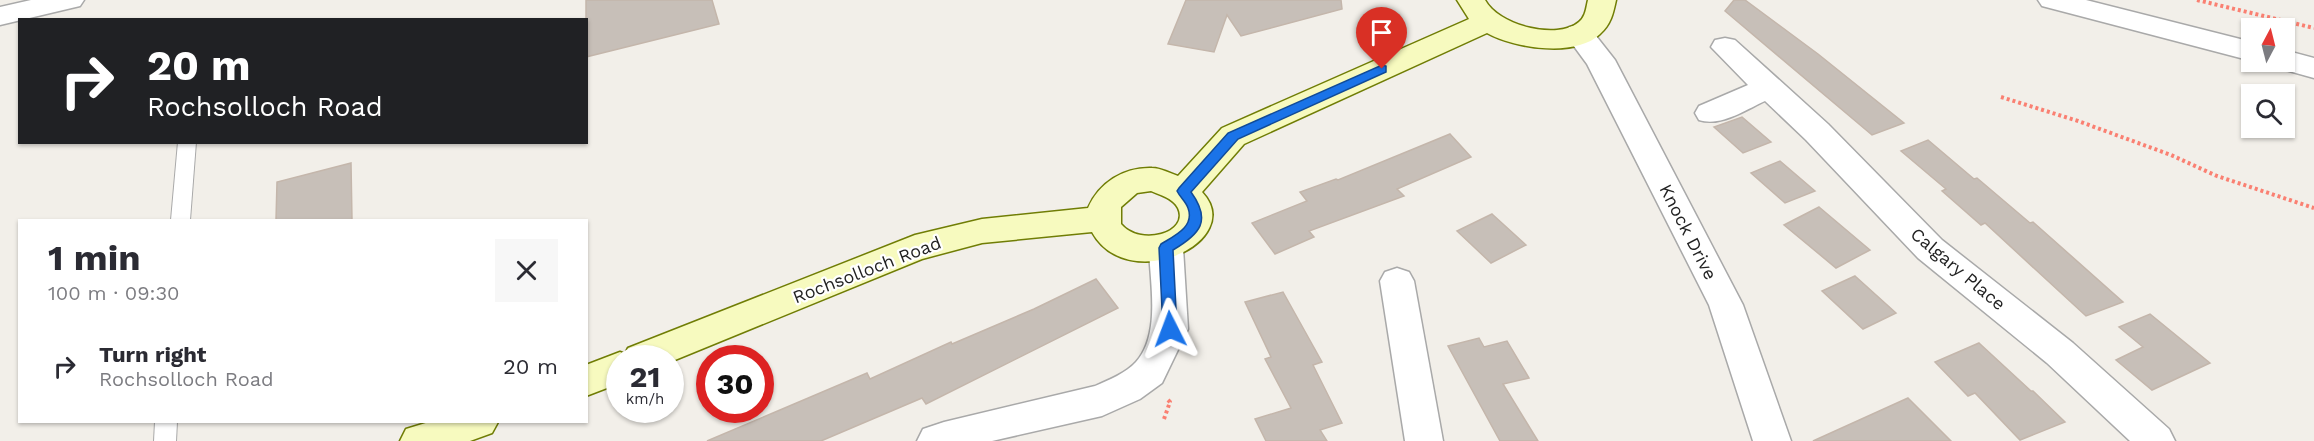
<!DOCTYPE html>
<html lang="en">
<head>
<meta charset="utf-8">
<style>
  body { margin:0; font-family:"Work Sans",sans-serif; background:#f7f7f7; color:#2b2b33; height:100vh; display:flex; flex-direction:column; font-size:22px; white-space:nowrap }
  * { box-sizing:border-box; margin:0 }
  p { font-size:20px; color:#7c7c81 }
  .icon { flex:none; width:33px; height:33px; fill:none; stroke:currentColor; stroke-width:2; stroke-linecap:round; stroke-linejoin:round }
  .map { position:relative; flex:1; overflow:hidden }
  .details { position:absolute; left:18px; top:219px; width:570px; height:204px; display:flex; flex-direction:column; background:#fff; border-radius:0px; box-shadow:0 2px 4px #0004 }
  .details>* { flex:none }
  .top-card { position:absolute; left:18px; top:18px; width:570px; height:126px; border-radius:0px; box-shadow:0 2px 4px #0004; background:#202124; color:#fff; overflow:hidden }
  .needle { width:39px; rotate:7deg }
  .tools { position:absolute; left:2241px; top:18px; display:grid; gap:12px }
  .tools a { display:grid; place-items:center; width:54px; height:54px; border-radius:0px; background:#fff; box-shadow:0 2px 4px #0004; font-size:30px }
  .speed { position:absolute; left:606px; top:345px; display:flex; gap:12px; font-size:30px; font-weight:700; text-align:center }
  .speed>* { display:grid; place-content:center; width:78px; height:78px; border-radius:50%; background:#fff; box-shadow:0 2px 4px #0004; line-height:1 }
  .speed small { font-size:15px; font-weight:400 }
  .speed .limit { border:9px solid #d22; background:#fff; color:#111 }
  .pin { position:absolute; display:grid; place-items:center; width:51px; height:51px; color:#fff; margin:-62px -26px; border-radius:50% 50% 50% 0; rotate:-45deg; box-shadow:0 0 6px #0007 }
  .pin .icon { rotate:45deg }
  .me { position:absolute; width:66px; margin:-33px; rotate:357deg; stroke-linejoin:round; filter:drop-shadow(0 0 4px #0008) }
  .turn { display:flex; align-items:center; gap:21px; height:126px; padding:0 30px; font-size:27px }
  .turn .icon { width:78px; height:78px; stroke-width:2.5 }
  .turn b { display:block; font-size:42px; line-height:51px }
  .round { display:grid; place-items:center; flex:none; width:63px; height:63px; border-radius:0px; background:#f7f7f7 }
  .summary { display:flex; align-items:center; justify-content:space-between; height:102px; padding:0 30px }
  h1 { font-size:36px; font-weight:700; line-height:45px }
  ul { padding:0; list-style:none }
  li { display:flex; align-items:center; gap:18px; height:90px; padding:0 30px }
  li div { flex:1 }
  li b { display:block; font-size:22px }
  li em { font-style:normal }
  .map>svg:first-child { display:block }
  .building { fill:#c7bfb8; stroke:#c4b6ab; stroke-width:1.5 }
  .lines { fill:none; stroke-linecap:round; stroke-linejoin:round }
  .lane-casing { stroke:#a9a9a9; stroke-width:2 }
  .street-casing { stroke:#a9a9a9; stroke-width:3 }
  .secondary-casing { stroke:#707d05; stroke-width:3 }
  .path { stroke:#fa8072; stroke-width:4; stroke-dasharray:3 3; stroke-linecap:butt }
  .lane { fill:#fff; fill-rule:evenodd }
  .street { fill:#fff; fill-rule:evenodd }
  .secondary { fill:#f7fabf; fill-rule:evenodd }
  .route { fill:#1a73e8; stroke:#114b97; stroke-width:1.5 }
  .labels { text-anchor:middle; stroke-width:4.5; stroke-linejoin:round; paint-order:stroke }
  .street-label { font-size:18px; fill:#222; stroke:#fff }
</style>
</head>
<body>
<div class="map">
<svg width="2314" height="441" viewBox="0 0 2314 441">
  <rect width="100%" height="100%" fill="#f2efe9"/>
  <!-- building -->
  <g class="building">
    <polygon points="586,0 712,0 719,24 586,57"/>
    <polygon points="1186,0 1341,0 1342,9 1241,36 1227,15 1214,52 1168,44"/>
    <polygon points="1734,0 1745,0 1818,54 1904,123 1872,135 1725,11"/>
    <polygon points="1742,117 1771,142 1743,153 1714,127"/>
    <polygon points="1450,134 1471,157 1397,189 1404,196 1309,231 1314,237 1275,254 1252,223 1307,201 1300,192 1336,179 1338,180"/>
    <polygon points="1928,140 1974,179 1977,178 2030,223 2033,222 2123,302 2086,316 1985,223 1981,225 1942,191 1946,189 1901,151"/>
    <polygon points="1780,161 1815,191 1785,203 1751,173"/>
    <polygon points="351,163 352,220 276,220 277,182"/>
    <polygon points="1819,207 1870,250 1836,268 1784,225"/>
    <polygon points="1492,214 1526,245 1491,263 1457,231"/>
    <polygon points="1855,276 1896,313 1863,329 1822,291"/>
    <polygon points="1096,279 1118,308 926,404 922,398 821,441 707,441 867,373 870,379 951,342 952,344 1034,309"/>
    <polygon points="1283,292 1322,362 1313,365 1342,423 1320,430 1327,441 1266,441 1255,419 1291,408 1265,359 1271,357 1245,302"/>
    <polygon points="2150,314 2210,363 2152,390 2116,360 2143,347 2119,327"/>
    <polygon points="1479,338 1484,347 1507,341 1529,378 1503,384 1538,441 1500,441 1448,346"/>
    <polygon points="1979,343 2031,391 2033,391 2065,422 2020,440 1975,393 1968,396 1935,362"/>
    <polygon points="1908,398 1951,441 1813,441"/>
  </g>
  <g class="lines">
    <defs>
      <g id="lane">
        <polygon points="178,142 196,142 190,220 171,220"/>
        <polygon points="155,422 177,422 176,441 154,441"/>
      </g>
      <g id="street">
        <polygon points="31,0 84,0 80,6 0,25 0,7"/>
        <polygon points="2038,0 2086,0 2252,42 2252,61 2042,6"/>
        <polygon points="1579,25 1589,27 1615,60 1743,305 1791,441 1753,441 1709,305 1587,64 1565,34 1569,27"/>
        <path d="M1725,38L1735,40L1828,124L1942,240L2073,343L2169,429L2175,441H2130L2047,363L1918,258L1806,140L1765,101C1745,110 1721,127 1699,120L1695,113L1699,106L1748,85L1711,47L1715,40Z"/>
        <polygon points="2284,50 2314,58 2314,78 2274,67 2270,62 2284,62"/>
        <path d="M1166,235L1178,239L1183,248L1188,329L1162,383L1140,399L1102,416L992,441H917L923,429L944,422L1095,386C1109,380 1126,373 1136,362C1161,334 1150,283 1149,248L1154,239Z"/>
        <polygon points="1397,268 1409,272 1414,281 1443,441 1405,441 1380,281 1385,272"/>
      </g>
      <g id="secondary">
        <path d="M1457,0H1485C1498,25 1557,41 1579,22C1586,16 1586,8 1588,0H1616C1613,14 1611,24 1600,34C1576,58 1514,48 1487,33L1244,144L1202,192C1248,241 1128,297 1092,232L982,243L922,259L670,362V358H620V383L586,396V365L620,352L625,354L628,348L915,235L982,219L1088,208C1099,183 1123,167 1152,168C1160,168 1170,173 1178,176L1222,128L1469,19ZM1151,191C1160,195 1173,198 1178,208C1190,233 1140,247 1121,224V207L1137,193Z"/>
        <polygon points="429,422 498,422 492,433 470,441 400,441 406,429"/>
      </g>
    </defs>
    <!-- lane casing -->
    <use href="#lane" class="lane-casing"/>
    <!-- street casing -->
    <use href="#street" class="street-casing"/>
    <!-- secondary casing -->
    <use href="#secondary" class="secondary-casing"/>
    <!-- path -->
    <g class="path">
      <polyline points="2197,0 2314,28"/>
      <polyline points="2001,97 2078,121 2171,155 2217,176 2314,208"/>
      <polyline points="1164,419 1170,402 1168,400"/>
    </g>
    <!-- lane -->
    <use href="#lane" class="lane"/>
    <!-- street -->
    <use href="#street" class="street"/>
    <!-- secondary -->
    <use href="#secondary" class="secondary"/>
  </g>
  <!-- route -->
  <path class="route" d="M1382,65L1386,66V72L1238,139L1191,192C1212,221 1200,234 1173,250L1177,329L1175,333H1165L1163,329L1159,248L1161,244C1174,236 1195,227 1188,208C1186,202 1180,197 1177,191L1179,188L1228,133Z"/>
  <g class="labels">
    <!-- street labels -->
    <g class="street-label">
      <text transform="translate(1688 232) rotate(63)" y="6">Knock Drive</text>
      <text transform="translate(1958 269) rotate(40)" y="6">Calgary Place</text>
      <text transform="translate(867 270) rotate(-21)" y="6">Rochsolloch Road</text>
    </g>
  </g>
</svg>
<div class="tools">
<a><svg class="needle" viewBox="-14 -14 28 28"><path d="M0-13l5 13h-10z" fill="#e53935"/><path d="M0 13l5-13h-10z" fill="#7c7c81"/></svg></a>
<a><svg class="icon" aria-label="search" viewBox="0 0 24 24"><circle cx="10" cy="10" r="6"/><path d="M15 15l6 6"/></svg></a>
</div>
<div class="speed"><div>21<small>km/h</small></div><div class="limit">30</div></div>
<div class="pin" style="left:1382px;top:69px;background:#d93025"><svg class="icon" aria-label="arrive" viewBox="0 0 24 24"><path d="M6 21V4h12l-3 4 3 4H6"/></svg></div>
<svg class="me" style="left:1170px;top:329px" viewBox="-20 -20 40 40"><path d="M0-17L14 15 0 8-14 15z" fill="#1a73e8" stroke="#fff" stroke-width="4"/></svg>
<div class="top-card">
<div class="turn"><svg class="icon" aria-label="right" viewBox="0 0 24 24"><path d="M7 20v-9h11M14 6l5 5-5 5"/></svg><div><b>20 m</b>Rochsolloch Road</div></div>
</div>
<section class="details">
<div class="summary"><div><h1>1 min</h1><p>100 m · 09:30</p></div><a class="round"><svg class="icon" aria-label="close" viewBox="0 0 24 24"><path d="M6 6l12 12M18 6L6 18"/></svg></a></div>
<ul>
<li><svg class="icon" aria-label="right" viewBox="0 0 24 24"><path d="M7 20v-9h11M14 6l5 5-5 5"/></svg><div><b>Turn right</b><p>Rochsolloch Road</p></div><em>20 m</em></li>
</ul>
</section>
</div>
</body>
</html>
